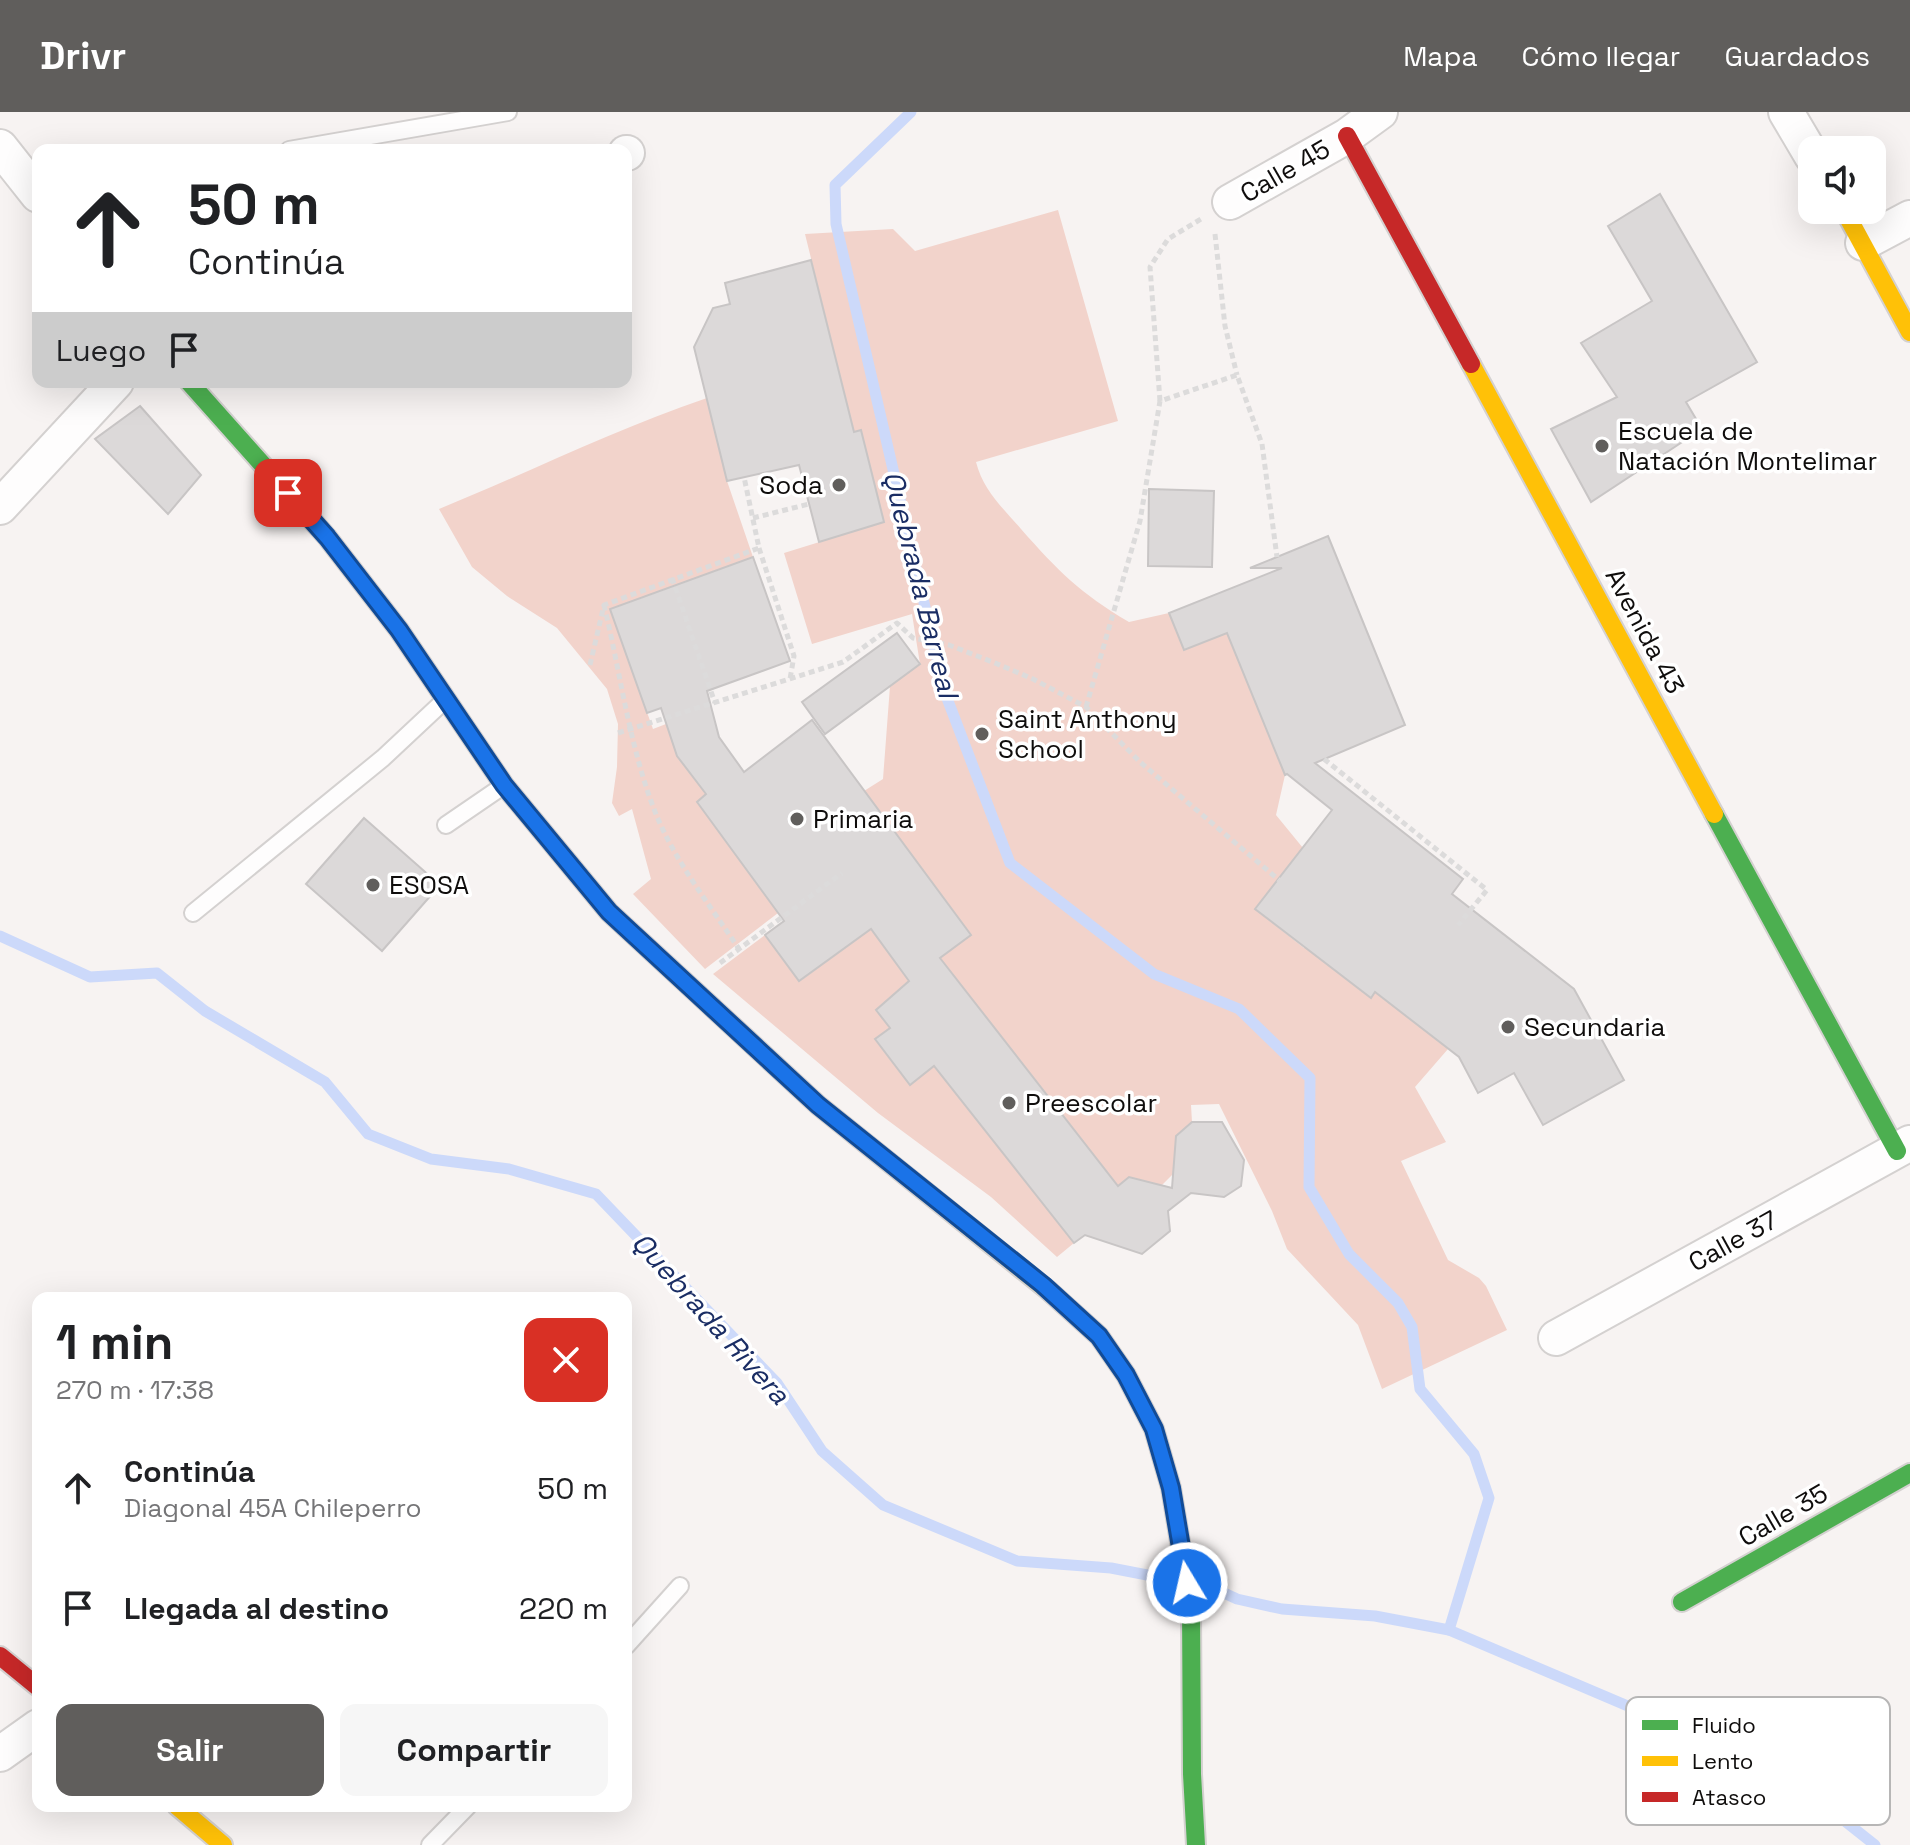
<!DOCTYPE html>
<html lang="es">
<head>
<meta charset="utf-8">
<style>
  body { margin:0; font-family:"Space Grotesk",sans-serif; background:#f6f6f6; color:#202124; height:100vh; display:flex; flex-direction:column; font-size:30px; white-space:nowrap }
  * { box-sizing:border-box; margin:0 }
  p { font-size:26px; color:#757577 }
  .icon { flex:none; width:44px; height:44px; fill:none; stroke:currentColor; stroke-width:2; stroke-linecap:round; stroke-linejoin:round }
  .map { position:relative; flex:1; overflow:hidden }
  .details { position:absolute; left:32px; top:1180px; width:600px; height:520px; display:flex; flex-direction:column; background:#fff; border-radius:16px; box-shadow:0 8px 32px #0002 }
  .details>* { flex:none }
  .banner { position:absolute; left:32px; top:32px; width:600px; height:244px; border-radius:16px; box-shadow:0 8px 32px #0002; background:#fff; color:#202124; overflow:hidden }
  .controls { position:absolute; left:1798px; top:24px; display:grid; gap:16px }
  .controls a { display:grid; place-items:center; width:88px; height:88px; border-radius:16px; background:#fff; box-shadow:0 8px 32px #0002; font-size:40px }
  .pin { position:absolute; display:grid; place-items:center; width:68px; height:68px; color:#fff; margin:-34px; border-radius:16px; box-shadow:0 4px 12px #0006 }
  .me { position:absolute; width:88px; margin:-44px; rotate:351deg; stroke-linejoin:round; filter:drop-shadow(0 0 6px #0008) }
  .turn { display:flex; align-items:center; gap:28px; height:168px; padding:0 24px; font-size:36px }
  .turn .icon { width:104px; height:104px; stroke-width:2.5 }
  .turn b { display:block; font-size:56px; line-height:68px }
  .then { display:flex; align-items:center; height:76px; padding:0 24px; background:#0003; gap:16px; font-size:30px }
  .round { display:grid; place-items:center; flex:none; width:84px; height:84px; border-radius:16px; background:#f6f6f6 }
  .head { display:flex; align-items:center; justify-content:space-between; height:136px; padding:0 24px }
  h1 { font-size:48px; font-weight:800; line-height:60px }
  .button { display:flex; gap:16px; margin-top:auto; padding:16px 24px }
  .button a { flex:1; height:92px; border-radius:16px; background:#605e5c; color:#fff; font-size:32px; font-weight:800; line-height:92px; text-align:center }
  .button a+a { background:#f6f6f6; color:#202124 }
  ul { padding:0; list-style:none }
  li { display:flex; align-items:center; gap:24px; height:120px; padding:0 24px }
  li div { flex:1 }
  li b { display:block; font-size:30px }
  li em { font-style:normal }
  header { display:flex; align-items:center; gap:48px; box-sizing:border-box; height:112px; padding:0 40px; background:#605e5c; color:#fff }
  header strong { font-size:38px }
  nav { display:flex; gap:44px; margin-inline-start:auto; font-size:28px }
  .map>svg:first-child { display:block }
  .green { fill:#f2d3cb }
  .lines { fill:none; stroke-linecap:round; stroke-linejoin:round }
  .stream { stroke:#ccd9fa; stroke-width:11 }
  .building { fill:#dcd9d9; stroke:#c8c5c5; stroke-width:2 }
  .lane-casing { stroke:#d4d1d0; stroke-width:20 }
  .street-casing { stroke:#d4d1d0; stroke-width:38 }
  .fast-casing { stroke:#d4d1d0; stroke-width:22 }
  .slow-casing { stroke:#d4d1d0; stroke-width:22 }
  .jam-casing { stroke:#d4d1d0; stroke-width:22 }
  .path { stroke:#dcdbdb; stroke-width:5; stroke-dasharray:6 4; stroke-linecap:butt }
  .lane { stroke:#fefdfd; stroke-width:16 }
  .street { stroke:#fefdfd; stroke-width:34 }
  .fast { stroke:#4caf50; stroke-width:18 }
  .slow { stroke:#ffc107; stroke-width:18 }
  .jam { stroke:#c62828; stroke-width:18 }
  .route-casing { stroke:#114b97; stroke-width:20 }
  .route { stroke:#1a73e8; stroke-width:14 }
  .poi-dot { fill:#605e5c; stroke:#fff; stroke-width:3 }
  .labels { text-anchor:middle; stroke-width:7; stroke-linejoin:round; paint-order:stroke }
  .street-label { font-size:26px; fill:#0f0d0c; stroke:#fff }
  .poi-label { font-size:26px; fill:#0f0d0c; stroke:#fff; text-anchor:start }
  .water-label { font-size:28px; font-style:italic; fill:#1a2d64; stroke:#fff }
  .key { fill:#fff; stroke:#b7b6b6; stroke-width:2 }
  .key-label { font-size:22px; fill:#0f0d0c }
</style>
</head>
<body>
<header>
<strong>Drivr</strong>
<nav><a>Mapa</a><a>Cómo llegar</a><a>Guardados</a></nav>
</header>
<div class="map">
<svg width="1910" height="1733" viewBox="0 0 1910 1733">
  <rect width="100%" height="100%" fill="#f7f3f2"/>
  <!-- green -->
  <g class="green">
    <path d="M1058,98L1118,309L976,350C983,378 1002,395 1021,417C1058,459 1080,481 1129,510L1169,501L1184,538L1227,521L1285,663L1276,703L1303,736L1255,797L1304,836L1312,826L1371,885L1376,879L1448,937L1415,975L1446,1030L1401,1049L1448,1148L1479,1166L1486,1174L1507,1218L1382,1277L1358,1213L1287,1137L1272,1099L1219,992L1191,993L1192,1010L1176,1024L1173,1062L1161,1074L1129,1065L1118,1074L940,846L864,679L883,667L890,574L920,552L912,502L812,532L784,441L884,410L861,318L854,320L805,122L893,117L915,139Z"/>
    <path d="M707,286L727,369L753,445L610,497L653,617L666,612L677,644L706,682L697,690L778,801L705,857L633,782L651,767L632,697L619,704L612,691L617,655L618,612L607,577L557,516L507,484L472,455L439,397C528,361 615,317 707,286Z"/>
    <polygon points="871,817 909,869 876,898 890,916 876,927 934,954 1074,1131 1057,1145 991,1085 878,1001 713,862 765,823 800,869"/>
  </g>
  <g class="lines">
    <!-- stream -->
    <g class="stream">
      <polyline points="911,0 835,73 836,112 945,581 1010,751 1154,862 1239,897 1310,966 1309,1075 1349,1142 1398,1191 1412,1215 1420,1277 1474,1342 1489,1386 1449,1518"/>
      <polyline points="0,824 90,865 157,861 205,899 325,970 368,1022 431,1047 509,1057 596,1082 777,1271 822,1339 883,1393 1017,1449 1111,1456 1178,1469"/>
      <polyline points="1195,1472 1211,1475 1237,1487 1282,1497 1375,1504 1449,1518 1783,1660 1875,1733"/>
    </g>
  </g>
  <!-- building -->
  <g class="building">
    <polygon points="1660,82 1757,250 1686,290 1702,317 1591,390 1551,317 1617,285 1581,231 1652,189 1608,114"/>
    <polygon points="811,148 854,320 861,318 884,410 819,430 799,353 727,369 694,235 713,196 730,192 725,171"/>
    <polygon points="140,294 201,363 168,402 95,327"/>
    <polygon points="1149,377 1214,379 1212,455 1148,454"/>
    <polygon points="1328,424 1405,613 1315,651 1463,767 1452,782 1574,877 1624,968 1543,1013 1514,961 1478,981 1459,945 1375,880 1371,886 1255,797 1332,698 1287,662 1285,663 1227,521 1184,538 1169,501 1282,456 1250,456"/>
    <polygon points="753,445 790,549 707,579 719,625 744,660 812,608 971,823 940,846 1118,1074 1129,1065 1172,1076 1176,1024 1192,1010 1222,1010 1244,1048 1241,1074 1224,1085 1191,1081 1168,1099 1170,1119 1142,1142 1085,1123 1074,1131 934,954 910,973 875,927 890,916 876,898 909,869 871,817 799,869 765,823 784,809 697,690 706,682 677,644 661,596 647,601 610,497"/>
    <polygon points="897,521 920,552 825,622 802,590"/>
    <polygon points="364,706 440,773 382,839 306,772"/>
  </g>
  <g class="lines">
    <defs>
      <g id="lane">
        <polyline points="289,38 508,0"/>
        <polyline points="446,713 503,674"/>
        <polyline points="193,801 383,646 445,588"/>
        <polyline points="626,1534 680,1474"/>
        <polyline points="430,1733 468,1694"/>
      </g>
      <g id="street">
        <polyline points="1786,0 1812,44"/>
        <polyline points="0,35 38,83"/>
        <polyline points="626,41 627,41"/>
        <polyline points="1230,90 1347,24 1380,0"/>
        <polyline points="1863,131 1910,106"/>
        <polyline points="0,395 116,270"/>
        <polyline points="1556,1226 1910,1031"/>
        <polyline points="0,1642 38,1615"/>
      </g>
      <g id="fast">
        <polyline points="189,270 327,425 399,518 504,673 609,800 712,895"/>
        <polyline points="1714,702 1897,1039"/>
        <polyline points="1049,1179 1099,1224 1126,1263 1154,1317 1171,1376 1191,1496 1192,1662 1196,1733"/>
        <polyline points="1682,1490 1910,1361"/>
      </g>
      <g id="slow">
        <polyline points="1844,98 1910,220"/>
        <polyline points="1471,252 1714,702"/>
        <polyline points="712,895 818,993 1049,1179"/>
        <polyline points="177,1694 223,1733"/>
      </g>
      <g id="jam">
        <polyline points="1347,24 1471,252"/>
        <polyline points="0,1544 38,1575"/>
      </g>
    </defs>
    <!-- lane casing -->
    <use href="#lane" class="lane-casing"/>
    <!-- street casing -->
    <use href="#street" class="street-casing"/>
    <!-- fast casing -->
    <use href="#fast" class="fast-casing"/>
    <!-- slow casing -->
    <use href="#slow" class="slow-casing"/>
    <!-- jam casing -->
    <use href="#jam" class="jam-casing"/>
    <!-- path -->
    <g class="path">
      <polyline points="1215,122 1225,214 1237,263"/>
      <polyline points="1160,289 1150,155 1168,127 1201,107"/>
      <polyline points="753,406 809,392"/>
      <polyline points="759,436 794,544 790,567"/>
      <polyline points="672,466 715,591"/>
      <path d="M604,493C621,563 630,640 658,707C678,753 711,795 739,837"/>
      <polyline points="590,553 604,493 759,436 744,365"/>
      <polyline points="1086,595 1140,409 1160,289 1237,263 1262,332 1277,445"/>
      <polyline points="618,621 843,550 897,511 913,526 949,533 995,551 1033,567 1086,595 1140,650 1279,768"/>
      <polyline points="1324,647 1487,778 1458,813"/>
      <polyline points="720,851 842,761"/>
    </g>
    <!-- lane -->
    <use href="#lane" class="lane"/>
    <!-- street -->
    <use href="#street" class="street"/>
    <!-- fast -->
    <use href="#fast" class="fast"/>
    <!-- slow -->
    <use href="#slow" class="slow"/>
    <!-- jam -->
    <use href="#jam" class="jam"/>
  </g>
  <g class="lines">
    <defs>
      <polyline id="route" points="288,381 327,425 399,518 504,673 609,800 818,993 1043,1173 1099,1224 1126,1263 1154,1317 1171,1376 1187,1471"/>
    </defs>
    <!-- route casing -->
    <use href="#route" class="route-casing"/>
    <!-- route -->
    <use href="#route" class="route"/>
  </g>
  <!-- markers -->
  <g class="poi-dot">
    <circle cx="1602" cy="334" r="8"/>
    <circle cx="839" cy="373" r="8"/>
    <circle cx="982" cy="622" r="8"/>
    <circle cx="797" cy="707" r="8"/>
    <circle cx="373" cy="773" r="8"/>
    <circle cx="1508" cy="915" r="8"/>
    <circle cx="1009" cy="991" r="8"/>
  </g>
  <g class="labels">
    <!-- street labels -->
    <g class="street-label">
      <text transform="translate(1285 59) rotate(-30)" y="9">Calle 45</text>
      <text transform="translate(1645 519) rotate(62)" y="9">Avenida 43</text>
      <text transform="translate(1733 1129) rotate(-29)" y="9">Calle 37</text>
      <text transform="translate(1783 1403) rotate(-30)" y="9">Calle 35</text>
    </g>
    <!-- poi labels -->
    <g class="poi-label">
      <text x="1618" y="328">Escuela de<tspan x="1618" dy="30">Natación Montelimar</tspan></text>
      <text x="823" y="382" text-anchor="end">Soda</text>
      <text x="998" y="616">Saint Anthony<tspan x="998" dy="30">School</tspan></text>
      <text x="813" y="716">Primaria</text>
      <text x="389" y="782">ESOSA</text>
      <text x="1524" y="924">Secundaria</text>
      <text x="1025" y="1000">Preescolar</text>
    </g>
    <!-- water labels -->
    <g class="water-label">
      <text transform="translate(921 472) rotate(76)" y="10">Quebrada Barreal</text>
      <text transform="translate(711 1206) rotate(48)" y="10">Quebrada Rivera</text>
    </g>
  </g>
  <!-- legend -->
  <rect x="1626" y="1585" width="264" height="128" rx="12" class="key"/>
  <rect x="1642" y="1608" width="36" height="10" fill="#4caf50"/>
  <rect x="1642" y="1644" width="36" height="10" fill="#ffc107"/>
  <rect x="1642" y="1680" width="36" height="10" fill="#c62828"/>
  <g class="key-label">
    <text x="1692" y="1621">Fluido</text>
    <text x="1692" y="1657">Lento</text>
    <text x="1692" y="1693">Atasco</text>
  </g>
</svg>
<div class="controls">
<a><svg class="icon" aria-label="sound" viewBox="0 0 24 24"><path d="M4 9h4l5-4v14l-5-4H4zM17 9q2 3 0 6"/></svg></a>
</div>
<div class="pin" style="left:288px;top:381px;background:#d93025"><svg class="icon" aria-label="arrive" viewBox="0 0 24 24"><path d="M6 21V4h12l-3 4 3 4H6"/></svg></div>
<svg class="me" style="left:1187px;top:1471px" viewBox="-20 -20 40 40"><circle r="17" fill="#1a73e8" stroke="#fff" stroke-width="3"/><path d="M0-11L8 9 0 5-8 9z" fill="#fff"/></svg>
<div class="banner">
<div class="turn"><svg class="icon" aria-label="ahead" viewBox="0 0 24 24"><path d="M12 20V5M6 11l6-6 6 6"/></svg><div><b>50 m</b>Continúa</div></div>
<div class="then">Luego<svg class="icon" aria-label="arrive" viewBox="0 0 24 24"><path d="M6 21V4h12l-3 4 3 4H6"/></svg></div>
</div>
<section class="details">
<div class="head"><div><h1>1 min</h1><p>270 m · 17:38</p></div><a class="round" style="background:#d93025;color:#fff"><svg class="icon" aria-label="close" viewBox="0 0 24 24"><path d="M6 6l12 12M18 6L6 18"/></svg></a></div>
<ul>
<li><svg class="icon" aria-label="ahead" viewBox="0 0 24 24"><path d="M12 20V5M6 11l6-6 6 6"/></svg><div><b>Continúa</b><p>Diagonal 45A Chileperro</p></div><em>50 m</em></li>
<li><svg class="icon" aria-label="arrive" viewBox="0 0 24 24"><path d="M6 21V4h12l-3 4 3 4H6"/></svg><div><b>Llegada al destino</b></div><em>220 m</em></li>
</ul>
<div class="button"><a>Salir</a><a>Compartir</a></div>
</section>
</div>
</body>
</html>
